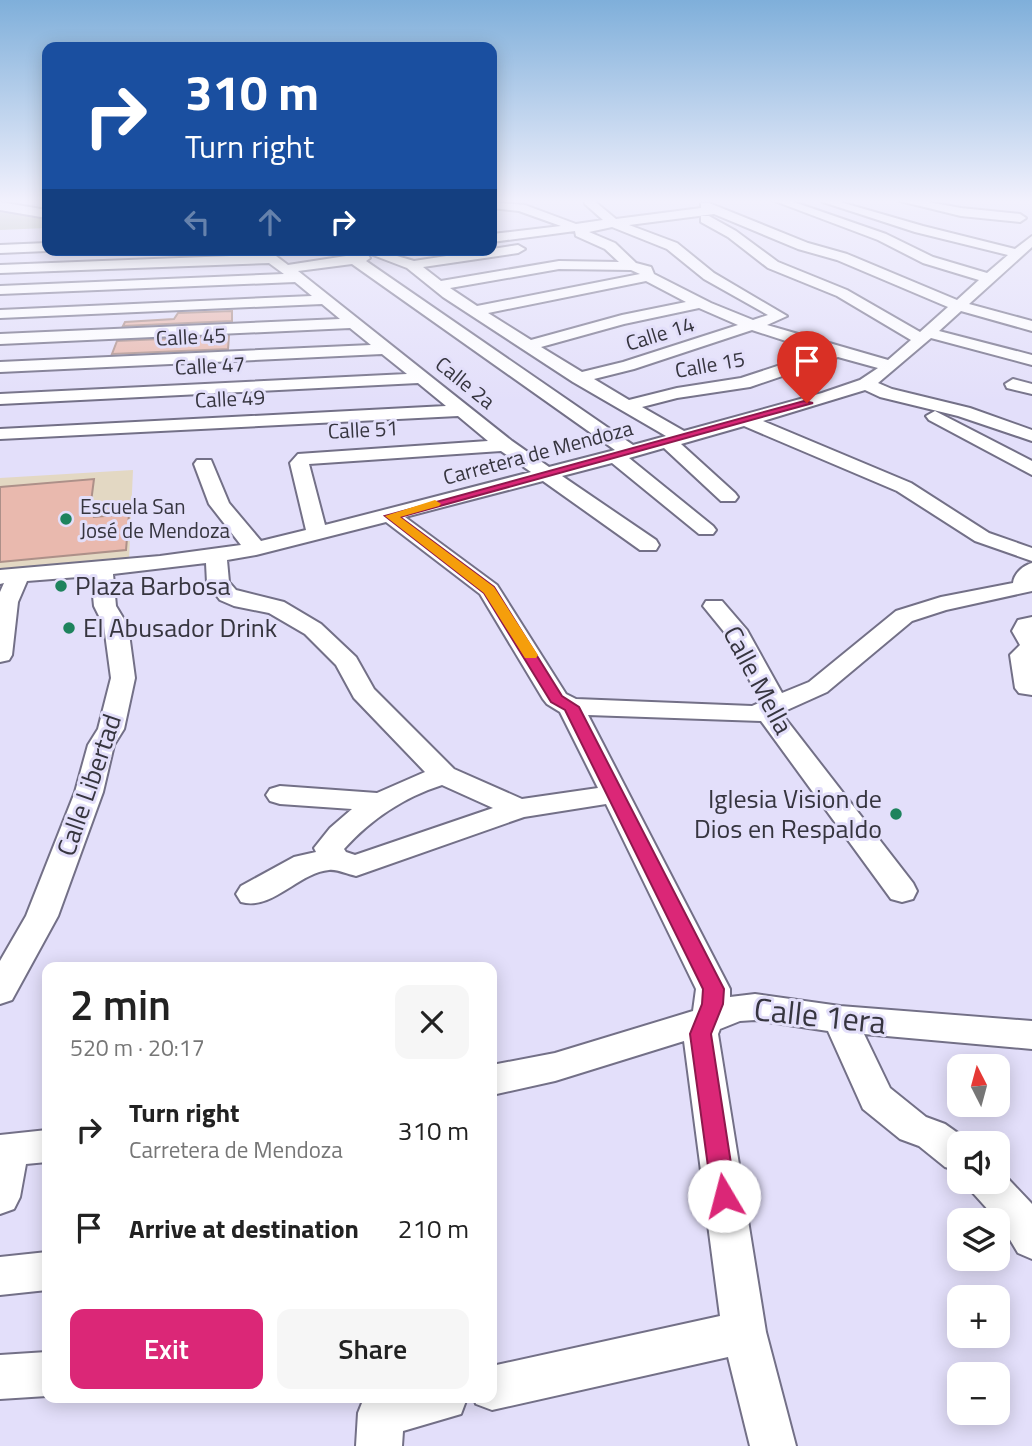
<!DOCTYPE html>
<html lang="en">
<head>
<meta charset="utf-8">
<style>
  body { margin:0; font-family:"Titillium Web",sans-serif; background:#f6f6f6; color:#222; height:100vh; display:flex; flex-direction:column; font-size:26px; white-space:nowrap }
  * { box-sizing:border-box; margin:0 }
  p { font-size:23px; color:#767676 }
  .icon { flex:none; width:38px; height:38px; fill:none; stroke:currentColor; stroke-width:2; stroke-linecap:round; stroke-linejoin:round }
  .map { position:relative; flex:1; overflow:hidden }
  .panel { position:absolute; left:42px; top:962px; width:455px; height:441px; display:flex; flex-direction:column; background:#fff; border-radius:14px; box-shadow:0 4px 18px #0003 }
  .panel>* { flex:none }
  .guide { position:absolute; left:42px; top:42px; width:455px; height:214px; border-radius:14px; box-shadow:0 4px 18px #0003; background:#1a4fa0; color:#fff; overflow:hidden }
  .needle { width:46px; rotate:354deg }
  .buttons { position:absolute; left:947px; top:1054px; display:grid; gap:14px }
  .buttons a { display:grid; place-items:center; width:63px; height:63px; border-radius:14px; background:#fff; box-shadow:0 4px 18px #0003; font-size:35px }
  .pin { position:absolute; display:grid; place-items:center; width:60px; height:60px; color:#fff; margin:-72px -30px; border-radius:50% 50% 50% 0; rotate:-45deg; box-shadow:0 0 7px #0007 }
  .pin .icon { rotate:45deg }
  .me { position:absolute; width:77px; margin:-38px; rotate:352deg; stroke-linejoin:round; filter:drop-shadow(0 0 5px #0008) }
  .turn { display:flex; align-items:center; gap:24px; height:147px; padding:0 28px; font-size:32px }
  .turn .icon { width:91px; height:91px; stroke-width:2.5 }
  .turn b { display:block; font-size:49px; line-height:60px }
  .lanes { display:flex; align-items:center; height:66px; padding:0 28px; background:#0003; justify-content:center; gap:35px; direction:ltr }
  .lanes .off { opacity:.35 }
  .round { display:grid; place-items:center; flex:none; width:74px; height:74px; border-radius:14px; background:#f6f6f6 }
  .head { display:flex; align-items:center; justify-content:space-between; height:119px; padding:0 28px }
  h1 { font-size:42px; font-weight:600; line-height:52px }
  .cta { display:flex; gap:14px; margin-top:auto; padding:14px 28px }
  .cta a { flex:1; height:80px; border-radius:14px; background:#db2777; color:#fff; font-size:28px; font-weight:600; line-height:80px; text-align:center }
  .cta a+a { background:#f6f6f6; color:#222 }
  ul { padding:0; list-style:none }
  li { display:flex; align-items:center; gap:21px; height:98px; padding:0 28px }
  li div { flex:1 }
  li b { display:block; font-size:26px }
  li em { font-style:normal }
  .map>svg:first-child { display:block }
  .education { fill:#e3d8c3 }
  .green { fill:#b2bba2 }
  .building { fill:#e9b9ae; stroke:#ad9089; stroke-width:2 }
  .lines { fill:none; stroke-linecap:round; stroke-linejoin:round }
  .minor-casing { stroke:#737087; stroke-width:4 }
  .minor { fill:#fff; fill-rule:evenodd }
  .route { fill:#db2777; stroke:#8e194d; stroke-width:2 }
  .slow { fill:#f59e0b }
  .poi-dot { fill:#1e835d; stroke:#e3dffa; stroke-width:2.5 }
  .labels { text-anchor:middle; stroke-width:6; stroke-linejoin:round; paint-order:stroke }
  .far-street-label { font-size:21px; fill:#36353f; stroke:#e3dffa }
  .far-poi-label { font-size:21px; fill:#36353f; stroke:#e3dffa; text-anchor:start }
  .poi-label { font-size:26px; fill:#36353f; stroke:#e3dffa; text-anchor:start }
  .street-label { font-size:26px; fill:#36353f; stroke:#e3dffa }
  .near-street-label { font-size:32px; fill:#36353f; stroke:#e3dffa }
</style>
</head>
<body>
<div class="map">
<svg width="1032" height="1446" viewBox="0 0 1032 1446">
  <rect width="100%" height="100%" fill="#e3dffa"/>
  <!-- education -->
  <polygon class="education" points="133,470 129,560 0,571 0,478"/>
  <!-- green -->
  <polygon class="green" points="0,209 47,218 47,228 0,230"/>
  <!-- building -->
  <g class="building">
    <polygon points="232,311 232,321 123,326 125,322 174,319 178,313"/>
    <polygon points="229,336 228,349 112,354 117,341"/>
    <polygon points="94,479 91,502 96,502 94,517 129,514 126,550 0,562 0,487"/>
  </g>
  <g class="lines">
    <defs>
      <g id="minor">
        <path d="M585,200H593L616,219L701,208V203H709L808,243L847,254L957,300L979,280L923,263L878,240L772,200H788L886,234L933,257L987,273L1008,255L915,232L823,202L833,200L923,226L1015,249L1032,236V247L969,304L1032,321V331L961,311L939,331L1032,355V365L931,338L878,383L892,389L970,408L1032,430V441L958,416L880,397L865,390L763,421L911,483L989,533L1032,548V561L975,541L897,491L744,426L681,444L735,493L738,497L735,501H721L664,448L629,458L713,526L716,530L713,534H699L612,463L562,476L656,540L659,545L656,550H640L543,481L405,517L497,585L566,694L576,699L752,706L761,702L725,633L703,606L706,601H722L747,630L782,693L809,682L896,611L941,597L1013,583C1014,574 1022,566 1032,563V591L946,610L912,621L827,692L787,710L785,718L913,883L917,891L913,899L902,902L891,899L761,721L588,715L730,989V997L755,994L840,1006L1032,1021V1049L864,1034L890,1088L926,1117L945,1124L972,1143H959V1171L945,1167L919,1146L900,1139L863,1109L828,1031L755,1020L740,1021L720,1029L718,1034L766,1332L796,1446H750L728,1357L492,1410L476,1404L474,1398H492V1366L720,1316L684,1041L555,1081L492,1095V1065L555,1053L693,1011L696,989L606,804L524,817L356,876C347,874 337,869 329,870C298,873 272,911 241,902L236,894L241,886L294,857L316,852L314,848L330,828L352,809L280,804L270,801L266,795L270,789L280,786L377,793L425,772L354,698L336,665L305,634L269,613L234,606L220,600L207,583L206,563L113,574L116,606L128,626L135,678L124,729L114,745L103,792L58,916L12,1000L0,1004V961L26,916L75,792L88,745L98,729L111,678L104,626L94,606L91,576L27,581L18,602L12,655L9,660L0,662V592L4,583L0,584V570L160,556L241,545L209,504L194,464L197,460H211L229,503L261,541L306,530L290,463L298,454L488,441L458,416L0,439V429L446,406L418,383L0,404V394L407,374L382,354L0,372V362L371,345L350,328L0,344V334L340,319L322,304L0,318V310L312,296L295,282L0,294V286L284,274L269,263L0,273V265L258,255L253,250H268L288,265L346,256L337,250H354L359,255H368L370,258L366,261L633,445L666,436L573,382L443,297L407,268L373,255L380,251L414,261L518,245L525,249L518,253L423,267L441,281L559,261L619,262L605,249L576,236L575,231L492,242V234L561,226L519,211L492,208V202L525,205L576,224L603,220L585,204ZM714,214L798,249L837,260L948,307L920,332L847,290L778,262L736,231L709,216H701V222L728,237L768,268L837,296L911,340L888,360L767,325L787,316L714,273L677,243L629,225ZM612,227L667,249L704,279L768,315L753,320L711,303L654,274L651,267L636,263L615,243L589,232ZM352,264L615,450L549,467L512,441L298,271ZM559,269L631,270L640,274L477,306L450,288ZM646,281L686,302L622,315L531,340L488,313ZM699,308L738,325L623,362L582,372L541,347L624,324ZM752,330L820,352L741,378L677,388L629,400L594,379L634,369ZM838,357L878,368L860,380L822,393L684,431L642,407L677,398L750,387ZM501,451L531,472L325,525L309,464ZM386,522L480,594L543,699L547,704L560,712L598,788L522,799L454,769L374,689L356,657L321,624L284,602L236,590L229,582L227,560L256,555ZM442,785L493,808L355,855L346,852L344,849C370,820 404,797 442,785Z"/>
        <polygon points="896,200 917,200 961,208 1020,214 1026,218 1020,222 961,216"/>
        <polygon points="0,202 47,210 47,218 0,210"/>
        <polygon points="47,243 47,250 50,250 47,251 0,253 0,245"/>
        <polygon points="1013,379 1032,384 1032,394 1007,388 1005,384"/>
        <polygon points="935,411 1032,461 1032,475 929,420 926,416"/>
        <polygon points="1032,617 1032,695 1019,693 1015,688 1010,655 1020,645 1012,631 1018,620"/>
        <polygon points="47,1130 47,1162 26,1164 20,1197 14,1209 0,1214 0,1135"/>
        <polygon points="998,1168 1032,1204 1032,1259 1018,1253 1000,1223 973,1193 968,1181 998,1181"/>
        <polygon points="47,1252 47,1290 0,1295 0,1257"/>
        <polygon points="47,1352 47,1396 0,1399 0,1355"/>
        <polygon points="364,1398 467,1398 461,1414 403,1431 402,1446 356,1446 358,1413"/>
      </g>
    </defs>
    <!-- minor casing -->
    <use href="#minor" class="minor-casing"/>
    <!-- minor -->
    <use href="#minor" class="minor"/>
  </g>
  <!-- sky -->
  <linearGradient id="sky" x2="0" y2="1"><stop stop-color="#7fafda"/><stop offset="0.5" stop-color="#f2f1fd"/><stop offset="1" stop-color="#f2f1fd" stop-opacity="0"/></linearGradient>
  <rect width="1032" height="402" fill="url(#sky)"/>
  <!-- route -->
  <polygon class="route" points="804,401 813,403 400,517 494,587 562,696 579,707 724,989 723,1004 711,1034 736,1196 733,1204 724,1207 716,1204 712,1196 690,1034 702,1004 703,989 565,710 551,702 484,593 385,516"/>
  <!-- slow -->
  <polygon class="slow" points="435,500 441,504 439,506 400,517 494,587 538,655 536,658 525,658 484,593 385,516"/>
  <!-- markers -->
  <g class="poi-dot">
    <circle cx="66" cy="519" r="7"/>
    <circle cx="61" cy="586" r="7"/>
    <circle cx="69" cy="628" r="7"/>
    <circle cx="896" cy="814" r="7"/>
  </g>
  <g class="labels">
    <!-- far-street labels -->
    <g class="far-street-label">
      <text transform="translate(660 334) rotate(-17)" y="7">Calle 14</text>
      <text transform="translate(191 337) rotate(-3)" y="7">Calle 45</text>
      <text transform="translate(710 365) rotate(-10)" y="7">Calle 15</text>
      <text transform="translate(210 366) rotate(-3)" y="7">Calle 47</text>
      <text transform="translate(465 383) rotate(39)" y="7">Calle 2a</text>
      <text transform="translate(230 399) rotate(-3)" y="7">Calle 49</text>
      <text transform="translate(363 430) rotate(-3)" y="7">Calle 51</text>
      <text transform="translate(538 453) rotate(-15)" y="7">Carretera de Mendoza</text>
    </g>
    <!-- far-poi labels -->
    <g class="far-poi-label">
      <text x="80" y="514">Escuela San<tspan x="80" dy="24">José de Mendoza</tspan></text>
    </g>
    <!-- poi labels -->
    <g class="poi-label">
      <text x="75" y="595">Plaza Barbosa</text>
      <text x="83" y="637">El Abusador Drink</text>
      <text x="882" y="808" text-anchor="end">Iglesia Vision de<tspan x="882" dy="30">Dios en Respaldo</tspan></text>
    </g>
    <!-- street labels -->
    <g class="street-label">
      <text transform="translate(758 680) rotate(62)" y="9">Calle Mella</text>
      <text transform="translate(89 785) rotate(-71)" y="9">Calle Libertad</text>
    </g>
    <!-- near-street labels -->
    <g class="near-street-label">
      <text transform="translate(820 1016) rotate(6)" y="11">Calle 1era</text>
    </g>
  </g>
</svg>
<div class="buttons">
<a><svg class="needle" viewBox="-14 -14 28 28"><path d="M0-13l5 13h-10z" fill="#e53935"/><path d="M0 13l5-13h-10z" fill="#767676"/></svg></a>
<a><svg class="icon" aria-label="sound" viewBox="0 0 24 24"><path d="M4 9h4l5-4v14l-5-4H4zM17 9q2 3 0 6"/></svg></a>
<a><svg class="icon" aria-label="layers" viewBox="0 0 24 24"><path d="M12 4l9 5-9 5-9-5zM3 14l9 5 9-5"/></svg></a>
<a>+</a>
<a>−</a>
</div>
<div class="pin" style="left:807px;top:403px;background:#d93025"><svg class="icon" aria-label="arrive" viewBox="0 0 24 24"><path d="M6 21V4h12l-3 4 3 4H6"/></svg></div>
<svg class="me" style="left:724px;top:1196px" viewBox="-20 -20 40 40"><circle r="19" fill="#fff"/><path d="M0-13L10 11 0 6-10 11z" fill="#db2777"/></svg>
<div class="guide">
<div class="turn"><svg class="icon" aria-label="right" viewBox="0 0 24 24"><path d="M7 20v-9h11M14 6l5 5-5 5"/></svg><div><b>310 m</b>Turn right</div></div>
<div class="lanes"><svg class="icon off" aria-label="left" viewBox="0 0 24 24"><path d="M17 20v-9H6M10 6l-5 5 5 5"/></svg><svg class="icon off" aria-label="ahead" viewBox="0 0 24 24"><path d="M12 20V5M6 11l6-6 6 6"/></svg><svg class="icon" aria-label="right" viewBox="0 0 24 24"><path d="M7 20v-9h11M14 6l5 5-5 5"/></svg></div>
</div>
<section class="panel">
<div class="head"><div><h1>2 min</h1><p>520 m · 20:17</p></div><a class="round"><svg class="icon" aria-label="close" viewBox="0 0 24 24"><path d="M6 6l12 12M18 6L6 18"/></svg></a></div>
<ul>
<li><svg class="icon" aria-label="right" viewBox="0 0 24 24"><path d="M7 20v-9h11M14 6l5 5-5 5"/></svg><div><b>Turn right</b><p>Carretera de Mendoza</p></div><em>310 m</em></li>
<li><svg class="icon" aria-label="arrive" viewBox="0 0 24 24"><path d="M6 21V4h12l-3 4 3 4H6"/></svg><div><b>Arrive at destination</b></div><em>210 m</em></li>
</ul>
<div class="cta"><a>Exit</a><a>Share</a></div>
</section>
</div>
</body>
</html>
